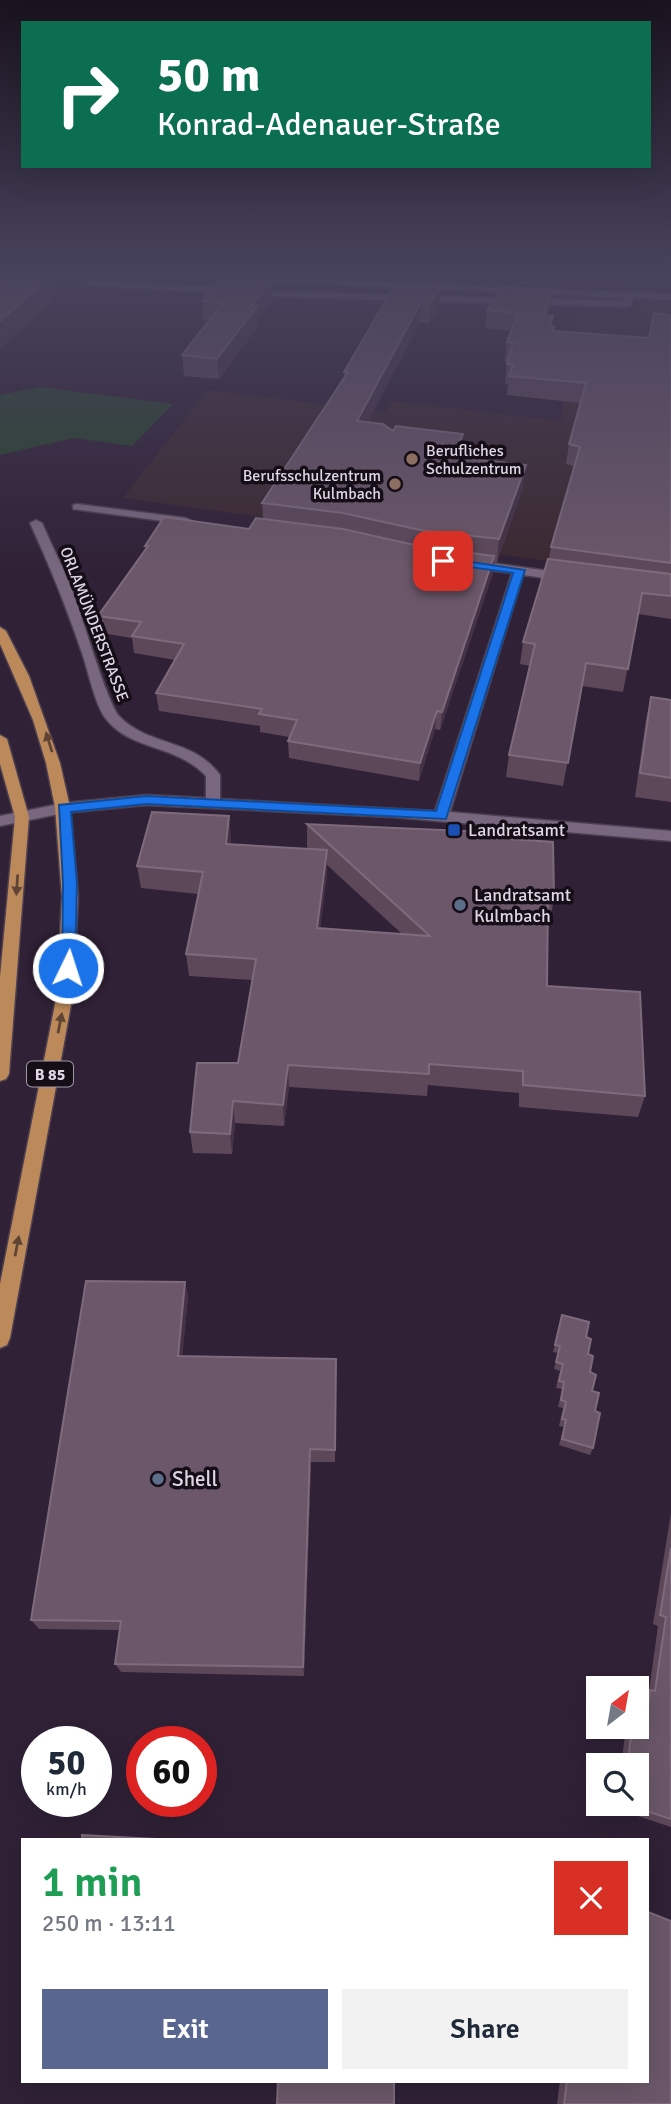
<!DOCTYPE html>
<html lang="en">
<head>
<meta charset="utf-8">
<style>
  body { margin:0; font-family:Signika,sans-serif; background:#f2f2f3; color:#1f2937; height:100vh; display:flex; flex-direction:column; font-size:26px; white-space:nowrap }
  * { box-sizing:border-box; margin:0 }
  p { font-size:23px; color:#747a83 }
  .icon { flex:none; width:38px; height:38px; fill:none; stroke:currentColor; stroke-width:2; stroke-linecap:round; stroke-linejoin:round }
  .map { position:relative; flex:1; overflow:hidden }
  .panel { position:absolute; left:21px; top:1838px; width:628px; height:245px; display:flex; flex-direction:column; background:#fff; border-radius:0px; box-shadow:0 7px 28px #0002 }
  .panel>* { flex:none }
  .top-card { position:absolute; left:21px; top:21px; width:630px; height:147px; border-radius:0px; box-shadow:0 7px 28px #0002; background:#0b6e4f; color:#fff; overflow:hidden }
  .needle { width:46px; rotate:31deg }
  .fabs { position:absolute; left:586px; top:1676px; display:grid; gap:14px }
  .fabs a { display:grid; place-items:center; width:63px; height:63px; border-radius:0px; background:#fff; box-shadow:0 7px 28px #0002; font-size:35px }
  .speed { position:absolute; left:21px; top:1726px; display:flex; gap:14px; font-size:35px; font-weight:700; text-align:center }
  .speed>* { display:grid; place-content:center; width:91px; height:91px; border-radius:50%; background:#fff; box-shadow:0 7px 28px #0002; line-height:1 }
  .speed small { font-size:18px; font-weight:400 }
  .speed .limit { border:10px solid #d22; background:#fff; color:#111 }
  .pin { position:absolute; display:grid; place-items:center; width:60px; height:60px; color:#fff; margin:-30px; border-radius:14px; box-shadow:0 4px 10px #0006 }
  .me { position:absolute; width:77px; margin:-38px; rotate:4deg; stroke-linejoin:round; filter:drop-shadow(0 0 5px #0008) }
  .turn { display:flex; align-items:center; gap:24px; height:147px; padding:0 21px; font-size:32px }
  .turn .icon { width:91px; height:91px; stroke-width:2.5 }
  .turn b { display:block; font-size:49px; line-height:60px }
  .round { display:grid; place-items:center; flex:none; width:74px; height:74px; border-radius:0px; background:#f2f2f3 }
  .headline { display:flex; align-items:center; justify-content:space-between; height:119px; padding:0 21px }
  h1 { font-size:42px; font-weight:600; line-height:52px; color:#1e9e55 }
  .button { display:flex; gap:14px; margin-top:auto; padding:14px 21px }
  .button a { flex:1; height:80px; border-radius:0px; background:#596790; color:#fff; font-size:28px; font-weight:600; line-height:80px; text-align:center }
  .button a+a { background:#f2f2f3; color:#1f2937 }
  .map>svg:first-child { display:block }
  .industrial { fill:#3c2b22 }
  .education { fill:#3b2931 }
  .green { fill:#28432b }
  .lines { fill:none; stroke-linecap:round; stroke-linejoin:round }
  .service-casing { stroke:#4c3f50; stroke-width:3 }
  .minor-casing { stroke:#4c3f50; stroke-width:3 }
  .tertiary-casing { stroke:#4c3f50; stroke-width:3 }
  .primary-casing { stroke:#4c3f50; stroke-width:3 }
  .service { fill:#78677f; fill-rule:evenodd }
  .minor { fill:#78677f; fill-rule:evenodd }
  .tertiary { fill:#78677f; fill-rule:evenodd }
  .primary { fill:#bc895a; fill-rule:evenodd }
  .wall { fill:#5d485a; fill-rule:evenodd }
  .shaded-wall { fill:#453246 }
  .building { fill:#6b5769; stroke:#7d6b7c; stroke-width:2 }
  .oneway { fill:#604535 }
  .route { fill:#1a73e8; stroke:#114b97; stroke-width:2 }
  .education-dot { fill:#8d6e63; stroke:#150e17; stroke-width:2.5 }
  .transit-dot { fill:#1a4fb4; stroke:#150e17; stroke-width:2.5 }
  .service-dot { fill:#5c6f8a; stroke:#150e17; stroke-width:2.5 }
  .labels { text-anchor:middle; stroke-width:7; stroke-linejoin:round; paint-order:stroke }
  .far-poi-label { font-size:16px; fill:#dfd5e3; stroke:#150e17; text-anchor:start }
  .far-street-label { font-size:16px; fill:#dfd5e3; stroke:#150e17 }
  .shield { fill:#150e17; stroke:#a299a6; stroke-width:2 }
  .shield-label { font-size:16px; font-weight:bold; fill:#dfd5e3 }
  .poi-label { font-size:18px; fill:#dfd5e3; stroke:#150e17; text-anchor:start }
  .near-poi-label { font-size:21px; fill:#dfd5e3; stroke:#150e17; text-anchor:start }
</style>
</head>
<body>
<div class="map">
<svg width="671" height="2104" viewBox="0 0 671 2104">
  <rect width="100%" height="100%" fill="#302136"/>
  <!-- industrial -->
  <polygon class="industrial" points="251,276 671,276 671,289 553,286"/>
  <!-- education -->
  <polygon class="education" points="638,300 671,303 671,578 353,534 304,523 123,498 207,390 386,412 392,401 561,421 569,349 581,312 634,316"/>
  <!-- green -->
  <polygon class="green" points="40,387 173,404 132,446 74,438 0,455 0,395"/>
  <g class="lines">
    <defs>
      <polygon id="service" points="85,280 290,292 624,301 626,292 633,294 632,304 628,307 290,297 88,285"/>
      <g id="minor">
        <polygon points="77,504 186,518 192,521 186,524 73,509 73,505"/>
        <path d="M36,520L42,523C51,544 62,565 71,587C81,611 107,704 120,717C150,747 193,738 220,775V799L435,811L512,573L470,568L464,564L470,560L571,574L573,577L567,581L523,575L450,812L671,831V841L392,817L146,805L64,813L0,826V816L64,803L146,795L206,798V776C176,744 131,751 106,719C95,705 88,670 82,653C67,609 50,566 30,523Z"/>
      </g>
      <polygon id="tertiary" points="186,276 238,276 671,294 671,300 190,278"/>
      <g id="primary">
        <polygon points="0,627 6,631 29,676 60,763 70,807 78,897 73,994 10,1338 7,1345 0,1348 0,1284 57,994 62,897 55,807 46,763 33,720 0,644"/>
        <polygon points="0,735 7,739 29,817 9,1074 6,1079 0,1081 0,977 15,817 0,764"/>
      </g>
    </defs>
    <!-- service casing -->
    <use href="#service" class="service-casing"/>
    <!-- minor casing -->
    <use href="#minor" class="minor-casing"/>
    <!-- tertiary casing -->
    <use href="#tertiary" class="tertiary-casing"/>
    <!-- primary casing -->
    <use href="#primary" class="primary-casing"/>
    <!-- service -->
    <use href="#service" class="service"/>
    <!-- minor -->
    <use href="#minor" class="minor"/>
    <!-- tertiary -->
    <use href="#tertiary" class="tertiary"/>
    <!-- primary -->
    <use href="#primary" class="primary"/>
  </g>
  <!-- wall -->
  <g class="wall">
    <polygon points="369,276 457,276 453,282"/>
    <polygon points="519,276 562,276 558,287 518,285"/>
    <polygon points="396,283 442,285 440,304 429,323 420,322 367,423 393,431 463,434 460,458 523,487 497,562 494,562 493,573 440,730 435,729 419,781 289,758 288,741 289,737 260,732 260,726 159,711 156,693 175,660 134,653 132,638 101,633 98,616 145,550 145,546 249,529 263,519 262,503 344,378 344,372"/>
    <polygon points="554,289 551,307 548,315 552,326 554,326 554,331 649,338 671,315 671,619 638,614 623,692 582,686 563,786 506,777 509,755 530,666 520,664 523,642 549,559 551,547 575,467 566,464 569,444 580,403 507,395 508,384 505,384 507,362 505,362 507,342 511,331 485,328 487,310"/>
    <polygon points="273,299 257,319 258,326 219,379 184,376 182,355 209,321 204,321 202,301"/>
    <polygon points="651,697 671,700 671,802 635,797 646,720"/>
    <path d="M307,824L511,839L554,898L550,920H548L547,986L645,1096L638,1117L519,1107V1093L428,1085L427,1096L289,1087L284,1126L235,1123L232,1154L193,1153L190,1132L238,1063L252,980L189,976L186,954L198,894L141,888L137,866L231,838L230,845L310,850L307,847ZM327,865L402,934L320,928L327,873Z"/>
    <polygon points="185,1282 188,1297 182,1356 336,1359 335,1462 311,1462 304,1676 121,1672 115,1664 120,1630 39,1629 31,1620"/>
    <polygon points="562,1315 586,1337 595,1411 593,1448 590,1455 559,1445 564,1427 559,1426 563,1408 558,1407 562,1389 556,1388 560,1371 554,1369 558,1353 553,1352"/>
    <polygon points="671,1513 671,1827 632,1814 634,1804 637,1804 637,1766 621,1766 625,1735 632,1728 638,1731 642,1697 649,1691 658,1626 653,1624"/>
    <polygon points="560,2081 648,2081 671,2104 557,2104"/>
  </g>
  <!-- shaded-wall -->
  <g class="shaded-wall">
    <polygon points="51,276 52,276 55,298 0,350 0,321"/>
    <polygon points="272,279 273,299 257,319 258,326 219,379 217,359 252,306"/>
    <polygon points="442,285 440,304 429,323 430,303"/>
    <polygon points="554,289 551,307 542,334 544,315"/>
    <polygon points="421,302 420,322 357,443 357,421"/>
    <polygon points="463,434 461,456 451,479 453,457"/>
    <polygon points="526,465 523,487 497,562 499,539"/>
    <polygon points="494,556 493,573 440,730 442,712"/>
    <polygon points="437,711 435,729 419,781 420,763"/>
    <polygon points="229,816 231,838 228,867 226,844"/>
    <polygon points="327,850 327,873 317,950 317,928"/>
    <polygon points="288,1065 289,1087 284,1126 283,1105"/>
    <polygon points="233,1101 235,1123 232,1154 230,1134"/>
    <polygon points="185,1282 188,1297 181,1369 178,1356"/>
    <polygon points="310,1449 311,1462 304,1676 303,1667"/>
  </g>
  <!-- building -->
  <g class="building">
    <polygon points="0,276 51,276 0,321"/>
    <polygon points="224,276 272,279 252,306 257,306 217,359 182,355 223,303 202,301"/>
    <polygon points="396,283 442,285 430,303 421,302 357,421 383,424 393,431 396,426 463,434 453,457 526,465 499,539 420,530 343,513 262,503 348,372 344,372"/>
    <polygon points="504,287 554,289 544,315 553,316 550,325 554,326 553,331 649,338 654,313 671,315 671,563 551,547 580,447 569,444 586,383 509,376 513,365 507,364 513,343 507,342 518,313 487,310"/>
    <polygon points="164,517 249,529 256,518 343,529 419,546 494,556 442,712 437,711 420,763 288,741 297,720 259,714 262,709 156,693 184,644 132,636 141,622 98,616 148,546 145,546"/>
    <polygon points="548,559 671,574 671,596 642,593 628,669 586,663 568,763 509,755 535,644 523,642"/>
    <polygon points="651,697 671,700 671,778 640,773"/>
    <polygon points="152,812 229,816 226,844 327,850 317,928 430,936 307,824 512,833 511,839 553,842 554,898 548,898 547,986 640,992 645,1096 523,1085 523,1071 429,1064 429,1074 288,1065 283,1105 233,1101 230,1134 190,1132 197,1063 238,1063 256,959 186,954 203,872 137,866"/>
    <polygon points="86,1281 185,1282 178,1356 336,1359 335,1450 310,1449 303,1667 115,1664 121,1621 31,1620"/>
    <polygon points="562,1315 589,1322 586,1337 591,1339 588,1354 593,1356 590,1372 596,1375 592,1391 599,1393 595,1411 600,1413 593,1448 562,1439 566,1420 562,1419 566,1402 561,1400 564,1382 559,1381 563,1364 556,1362 560,1346 555,1345"/>
    <polygon points="671,1548 671,1819 640,1809 644,1767 628,1761 632,1728 645,1733 650,1690 655,1691 666,1617 660,1615"/>
    <polygon points="82,1835 156,1839 82,1839"/>
    <polygon points="648,1912 671,1921 671,2104 564,2104 567,2081 648,2081"/>
    <polygon points="278,2081 394,2081 394,2104 277,2104"/>
  </g>
  <!-- one-way arrows -->
  <defs><path id="oneway-solid" d="M-6-.8H1V-3.2L6.5 0L1 3.2V.8H-6Z" transform="scale(1.75)"/></defs>
  <g class="oneway">
    <use href="#oneway-solid" transform="translate(49 742) rotate(-107)"/>
    <use href="#oneway-solid" transform="translate(17 885) rotate(94)"/>
    <use href="#oneway-solid" transform="translate(60 1023) rotate(-79)"/>
    <use href="#oneway-solid" transform="translate(17 1246) rotate(-79)"/>
  </g>
  <!-- sky -->
  <linearGradient id="sky" x2="0" y2="1"><stop stop-color="#1a121e"/><stop offset="0.48" stop-color="#48435d"/><stop offset="1" stop-color="#48435d" stop-opacity="0"/></linearGradient>
  <rect width="671" height="570" fill="url(#sky)"/>
  <!-- route -->
  <polygon class="route" points="443,558 525,570 446,819 146,804 71,812 77,884 75,968 68,973 62,971 63,884 59,805 146,796 436,811 513,573 439,563 439,559"/>
  <!-- markers -->
  <g class="education-dot">
    <circle cx="412" cy="459" r="7"/>
    <circle cx="395" cy="484" r="7"/>
  </g>
  <rect class="transit-dot" x="447" y="823" width="14" height="14" rx="3.5"/>
  <g class="service-dot">
    <circle cx="460" cy="905" r="7"/>
    <circle cx="158" cy="1479" r="7"/>
  </g>
  <g class="labels">
    <!-- far-poi labels -->
    <g class="far-poi-label">
      <text x="426" y="456">Berufliches<tspan x="426" dy="18">Schulzentrum</tspan></text>
      <text x="381" y="481" text-anchor="end">Berufsschulzentrum<tspan x="381" dy="18">Kulmbach</tspan></text>
    </g>
    <!-- far-street labels -->
    <g class="far-street-label">
      <text transform="translate(95 624) rotate(69)" y="6">ORLAMÜNDERSTRASSE</text>
    </g>
    <!-- shield labels -->
    <rect class="shield" x="27" y="1061.5" width="46" height="25" rx="5"/>
    <g class="shield-label">
      <text x="50" y="1080">B 85</text>
    </g>
    <!-- poi labels -->
    <g class="poi-label">
      <text x="468" y="836">Landratsamt</text>
      <text x="474" y="901">Landratsamt<tspan x="474" dy="21">Kulmbach</tspan></text>
    </g>
    <!-- near-poi labels -->
    <g class="near-poi-label">
      <text x="172" y="1486">Shell</text>
    </g>
  </g>
</svg>
<div class="fabs">
<a><svg class="needle" viewBox="-14 -14 28 28"><path d="M0-13l5 13h-10z" fill="#e53935"/><path d="M0 13l5-13h-10z" fill="#747a83"/></svg></a>
<a><svg class="icon" aria-label="search" viewBox="0 0 24 24"><circle cx="10" cy="10" r="6"/><path d="M15 15l6 6"/></svg></a>
</div>
<div class="speed"><div>50<small>km/h</small></div><div class="limit">60</div></div>
<div class="pin" style="left:443px;top:561px;background:#d93025"><svg class="icon" aria-label="arrive" viewBox="0 0 24 24"><path d="M6 21V4h12l-3 4 3 4H6"/></svg></div>
<svg class="me" style="left:68px;top:968px" viewBox="-20 -20 40 40"><circle r="17" fill="#1a73e8" stroke="#fff" stroke-width="3"/><path d="M0-11L8 9 0 5-8 9z" fill="#fff"/></svg>
<div class="top-card">
<div class="turn"><svg class="icon" aria-label="right" viewBox="0 0 24 24"><path d="M7 20v-9h11M14 6l5 5-5 5"/></svg><div><b>50 m</b>Konrad-Adenauer-Straße</div></div>
</div>
<section class="panel">
<div class="headline"><div><h1>1 min</h1><p>250 m · 13:11</p></div><a class="round" style="background:#d93025;color:#fff"><svg class="icon" aria-label="close" viewBox="0 0 24 24"><path d="M6 6l12 12M18 6L6 18"/></svg></a></div>
<div class="button"><a>Exit</a><a>Share</a></div>
</section>
</div>
</body>
</html>
